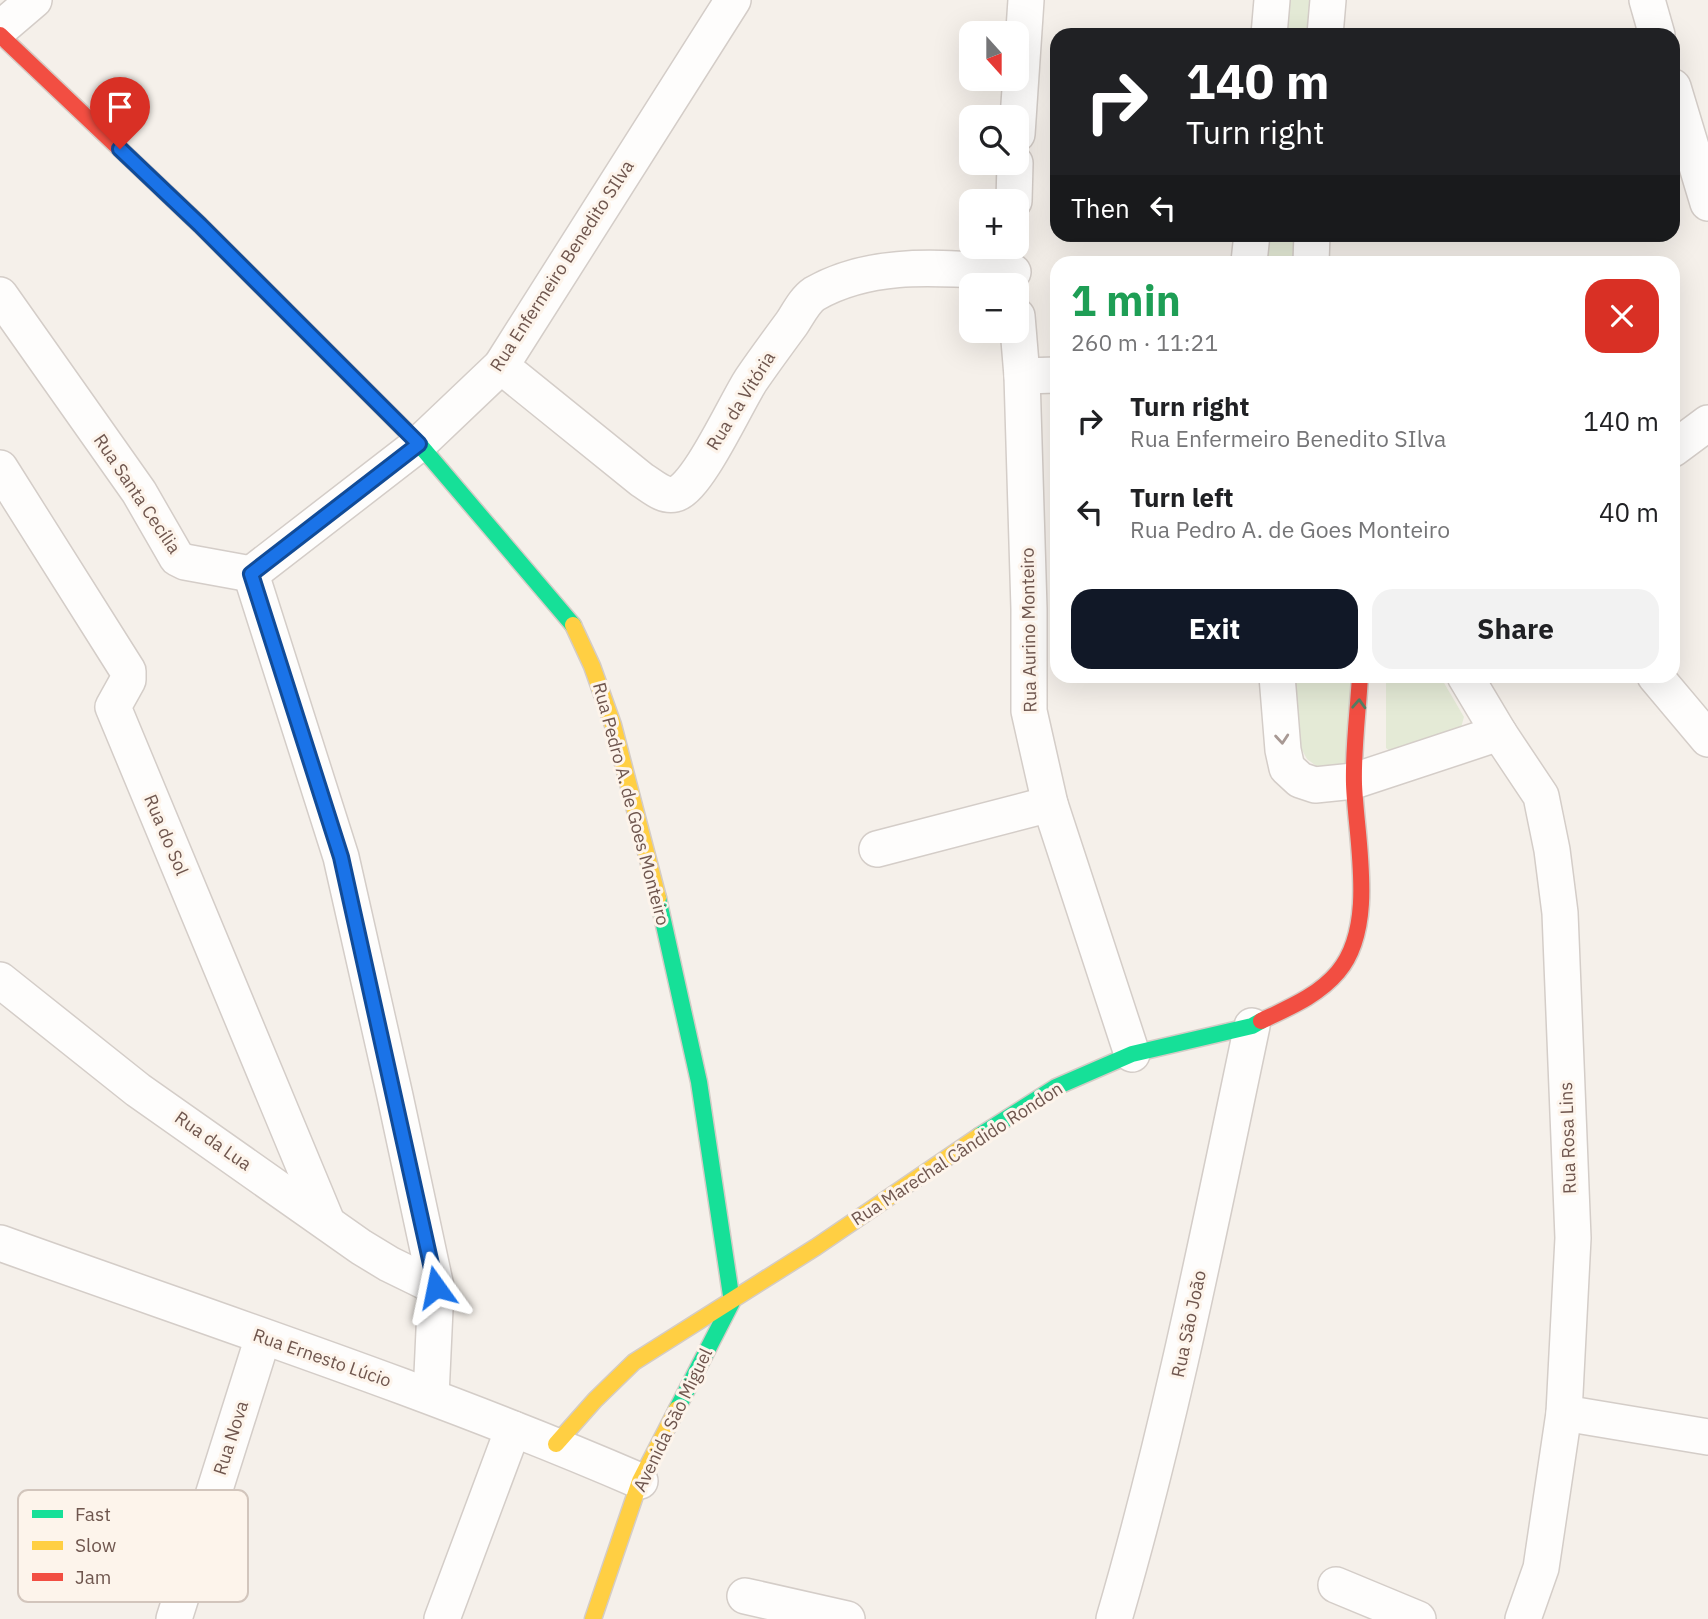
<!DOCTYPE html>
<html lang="en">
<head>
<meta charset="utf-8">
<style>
  body { margin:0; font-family:"IBM Plex Sans",sans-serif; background:#f2f2f2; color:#202124; height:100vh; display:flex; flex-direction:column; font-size:26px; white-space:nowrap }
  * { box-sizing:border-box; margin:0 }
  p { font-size:23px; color:#757577 }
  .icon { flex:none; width:38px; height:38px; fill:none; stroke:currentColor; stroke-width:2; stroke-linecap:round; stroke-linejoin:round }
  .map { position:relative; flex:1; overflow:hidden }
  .side { position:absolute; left:1050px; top:256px; width:630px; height:427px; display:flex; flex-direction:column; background:#fff; border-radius:21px; box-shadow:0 7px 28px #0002 }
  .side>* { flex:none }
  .top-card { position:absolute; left:1050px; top:28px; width:630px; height:214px; border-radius:21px; box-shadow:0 7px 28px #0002; background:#202124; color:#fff; overflow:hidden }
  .needle { width:46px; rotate:159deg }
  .buttons { position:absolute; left:959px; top:21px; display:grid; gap:14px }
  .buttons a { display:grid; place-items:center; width:70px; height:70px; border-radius:14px; background:#fff; box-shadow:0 7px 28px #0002; font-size:35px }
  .pin { position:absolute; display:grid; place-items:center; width:60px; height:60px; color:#fff; margin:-72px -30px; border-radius:50% 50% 50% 0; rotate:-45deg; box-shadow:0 0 7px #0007 }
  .pin .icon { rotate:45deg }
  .me { position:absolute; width:77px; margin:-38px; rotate:348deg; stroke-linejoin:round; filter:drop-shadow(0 0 5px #0008) }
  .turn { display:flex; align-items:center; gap:24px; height:147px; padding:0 21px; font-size:32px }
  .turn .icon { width:91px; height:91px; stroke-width:2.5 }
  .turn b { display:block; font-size:49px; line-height:60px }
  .then { display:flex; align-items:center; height:66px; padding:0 21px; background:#0003; gap:14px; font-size:26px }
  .round { display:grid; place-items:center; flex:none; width:74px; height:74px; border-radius:21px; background:#f2f2f2 }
  .head { display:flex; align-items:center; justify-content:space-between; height:119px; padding:0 21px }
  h1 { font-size:42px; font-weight:800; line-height:52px; color:#1e9e55 }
  .action { display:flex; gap:14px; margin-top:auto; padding:14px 21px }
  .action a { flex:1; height:80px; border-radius:21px; background:#111827; color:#fff; font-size:28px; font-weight:800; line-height:80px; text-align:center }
  .action a+a { background:#f2f2f2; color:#202124 }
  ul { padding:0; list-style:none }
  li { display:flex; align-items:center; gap:21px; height:91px; padding:0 21px }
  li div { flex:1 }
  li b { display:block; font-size:26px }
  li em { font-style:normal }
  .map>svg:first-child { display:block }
  .green { fill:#e4ead6 }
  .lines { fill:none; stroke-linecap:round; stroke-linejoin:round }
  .street-casing { stroke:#d4cdc8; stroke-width:38 }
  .fast-casing { stroke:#d4ccc6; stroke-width:19 }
  .slow-casing { stroke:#d4ccc6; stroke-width:19 }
  .jam-casing { stroke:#d4ccc6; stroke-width:19 }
  .street { stroke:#fefdfc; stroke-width:35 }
  .fast { stroke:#16e098; stroke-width:16 }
  .slow { stroke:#ffcf43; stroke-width:16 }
  .jam { stroke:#f24e42; stroke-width:16 }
  .oneway { stroke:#547f64 }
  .oneway2 { stroke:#a89994 }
  .route-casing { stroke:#114b97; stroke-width:18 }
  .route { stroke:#1a73e8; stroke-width:12 }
  .labels { text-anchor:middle; stroke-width:6; stroke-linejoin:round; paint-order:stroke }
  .street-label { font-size:18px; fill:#6f564e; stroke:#fdf4eb }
  .key { fill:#fdf4eb; stroke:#d2c5bc; stroke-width:2 }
  .key-label { font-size:19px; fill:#6f564e }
</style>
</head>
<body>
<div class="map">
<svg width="1708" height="1619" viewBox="0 0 1708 1619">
  <rect width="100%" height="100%" fill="#f5f0ea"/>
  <!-- green -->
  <g class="green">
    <polygon points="1286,0 1311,0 1309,35 1283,35"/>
    <polygon points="1266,235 1294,235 1292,262 1265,262"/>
    <polygon points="1293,676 1350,676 1349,763 1323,771 1307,759 1297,741"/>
    <polygon points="1386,676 1440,676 1464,717 1460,731 1394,754 1386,748"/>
  </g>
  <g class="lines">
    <defs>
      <g id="street">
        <polyline points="1647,0 1657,35"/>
        <polyline points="0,29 34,0"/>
        <polyline points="1269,35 1272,0"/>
        <polyline points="1325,35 1328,0"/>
        <polyline points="1673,87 1708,203"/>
        <polyline points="1017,134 1026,0"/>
        <polyline points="1014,201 1015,163"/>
        <polyline points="1249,262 1252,234"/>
        <polyline points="1311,262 1312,234"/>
        <polyline points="0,295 139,492 177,558 185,562 251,574"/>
        <polyline points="1017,316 1022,376 1029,609 1029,711 1050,804 1132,1054"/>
        <path d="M501,366L642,480C652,486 663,497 675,494C697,490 737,401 751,380C764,361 778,342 792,323C798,314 805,300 814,294C875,259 946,269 1013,272"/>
        <polyline points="1022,376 1057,375"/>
        <polyline points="1673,449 1708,423"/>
        <polyline points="0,468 128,671 128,680 113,707 327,1222"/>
        <polyline points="251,574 341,857 395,1096 436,1287 431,1396"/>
        <polyline points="251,574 419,444 501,366 733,0"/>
        <polyline points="1277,676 1283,750 1287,768 1300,780 1315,785 1354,781 1499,733"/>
        <polyline points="1465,676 1499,733 1541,796 1552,850 1560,913 1573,1238 1564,1413 1541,1568 1523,1619"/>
        <polyline points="1655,676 1708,739"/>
        <polyline points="877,849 1050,804"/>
        <polyline points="0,980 138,1090 361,1247 389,1264 436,1287"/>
        <path d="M0,1243C214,1320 432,1391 640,1481"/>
        <polyline points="1564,1413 1708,1437"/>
        <polyline points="1336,1585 1418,1619"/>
        <polyline points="745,1596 847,1619"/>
        <polyline points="174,1619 263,1337"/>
        <polyline points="442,1619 513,1429"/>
        <path d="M1114,1619C1171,1424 1210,1225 1252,1026"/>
      </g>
      <g id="fast">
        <polyline points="273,298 419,444 573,625"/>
        <polyline points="658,898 699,1082 732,1302 677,1409"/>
        <polyline points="979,1136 1056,1087 1132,1054 1252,1026 1261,1021"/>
      </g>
      <g id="slow">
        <polyline points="573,625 592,666 613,725 658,898"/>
        <polyline points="556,1444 595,1400 634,1362 816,1247 979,1136"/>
        <polyline points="593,1619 640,1481 677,1409"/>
      </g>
      <g id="jam">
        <polyline points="0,35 200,225 273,298"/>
        <path d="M1261,1021C1288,1008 1318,996 1338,972C1377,926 1356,840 1354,784C1353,748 1358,712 1360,676"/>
      </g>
    </defs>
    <!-- street casing -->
    <use href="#street" class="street-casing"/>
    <!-- fast casing -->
    <use href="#fast" class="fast-casing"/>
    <!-- slow casing -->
    <use href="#slow" class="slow-casing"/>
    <!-- jam casing -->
    <use href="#jam" class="jam-casing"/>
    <!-- street -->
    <use href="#street" class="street"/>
    <!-- fast -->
    <use href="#fast" class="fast"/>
    <!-- slow -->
    <use href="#slow" class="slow"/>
    <!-- jam -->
    <use href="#jam" class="jam"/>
  </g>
  <!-- one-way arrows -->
  <defs><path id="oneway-chevron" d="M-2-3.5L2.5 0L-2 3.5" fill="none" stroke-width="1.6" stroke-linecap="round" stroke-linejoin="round" transform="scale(1.75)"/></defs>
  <use class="oneway" href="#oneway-chevron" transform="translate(1359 704) rotate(-87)"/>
  <use class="oneway2" href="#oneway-chevron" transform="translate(1282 739) rotate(85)"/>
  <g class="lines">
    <defs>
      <polyline id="route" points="120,149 200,225 419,444 251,574 341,857 436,1287"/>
    </defs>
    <!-- route casing -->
    <use href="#route" class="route-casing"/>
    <!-- route -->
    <use href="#route" class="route"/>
  </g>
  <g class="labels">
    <!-- street labels -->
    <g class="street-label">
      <text transform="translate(562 266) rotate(-57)" y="6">Rua Enfermeiro Benedito SIlva</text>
      <text transform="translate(741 401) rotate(-58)" y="6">Rua da Vitória</text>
      <text transform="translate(137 494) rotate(56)" y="6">Rua Santa Cecília</text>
      <text transform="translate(1029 630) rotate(-91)" y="6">Rua Aurino Monteiro</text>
      <text transform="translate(631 804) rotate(75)" y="6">Rua Pedro A. de Goes Monteiro</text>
      <text transform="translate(166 835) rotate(67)" y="6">Rua do Sol</text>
      <text transform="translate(1568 1138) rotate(-92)" y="6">Rua Rosa Lins</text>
      <text transform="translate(213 1141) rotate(35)" y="6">Rua da Lua</text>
      <text transform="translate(957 1154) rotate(-33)" y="6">Rua Marechal Cândido Rondon</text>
      <text transform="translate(1189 1324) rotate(-78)" y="6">Rua São João</text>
      <text transform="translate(322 1358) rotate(19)" y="6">Rua Ernesto Lúcio</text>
      <text transform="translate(673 1420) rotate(-64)" y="6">Avenida São Miguel</text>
      <text transform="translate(231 1438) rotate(-72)" y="6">Rua Nova</text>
    </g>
  </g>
  <!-- legend -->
  <rect x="18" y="1490" width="230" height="112" rx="10" class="key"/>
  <rect x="32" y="1510" width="31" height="8" fill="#16e098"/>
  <rect x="32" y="1541" width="31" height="9" fill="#ffcf43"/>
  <rect x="32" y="1573" width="31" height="8" fill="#f24e42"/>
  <g class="key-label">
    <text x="75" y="1521">Fast</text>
    <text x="75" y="1552">Slow</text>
    <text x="75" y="1584">Jam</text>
  </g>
</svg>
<div class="buttons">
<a><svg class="needle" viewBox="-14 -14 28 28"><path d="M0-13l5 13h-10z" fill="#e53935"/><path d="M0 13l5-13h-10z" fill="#757577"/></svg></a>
<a><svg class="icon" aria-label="search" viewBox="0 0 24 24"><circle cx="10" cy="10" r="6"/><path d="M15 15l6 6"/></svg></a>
<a>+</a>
<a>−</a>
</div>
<div class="pin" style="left:120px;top:149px;background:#d93025"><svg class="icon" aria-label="arrive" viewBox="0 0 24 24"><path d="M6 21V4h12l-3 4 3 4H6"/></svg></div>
<svg class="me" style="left:436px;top:1287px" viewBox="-20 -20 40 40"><path d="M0-17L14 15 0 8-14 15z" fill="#1a73e8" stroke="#fff" stroke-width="4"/></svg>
<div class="top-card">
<div class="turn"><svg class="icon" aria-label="right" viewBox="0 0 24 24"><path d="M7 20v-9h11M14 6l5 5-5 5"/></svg><div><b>140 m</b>Turn right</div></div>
<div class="then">Then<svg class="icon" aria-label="left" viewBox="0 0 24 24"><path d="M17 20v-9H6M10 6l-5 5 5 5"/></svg></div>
</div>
<section class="side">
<div class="head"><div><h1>1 min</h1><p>260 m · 11:21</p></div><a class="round" style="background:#d93025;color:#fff"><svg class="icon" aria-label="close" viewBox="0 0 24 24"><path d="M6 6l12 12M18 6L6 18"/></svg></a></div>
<ul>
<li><svg class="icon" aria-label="right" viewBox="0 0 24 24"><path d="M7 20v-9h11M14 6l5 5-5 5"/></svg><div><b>Turn right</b><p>Rua Enfermeiro Benedito SIlva</p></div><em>140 m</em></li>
<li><svg class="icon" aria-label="left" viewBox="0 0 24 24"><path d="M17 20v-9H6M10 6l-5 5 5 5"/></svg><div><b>Turn left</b><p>Rua Pedro A. de Goes Monteiro</p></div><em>40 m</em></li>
</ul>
<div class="action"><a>Exit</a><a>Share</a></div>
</section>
</div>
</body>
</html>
